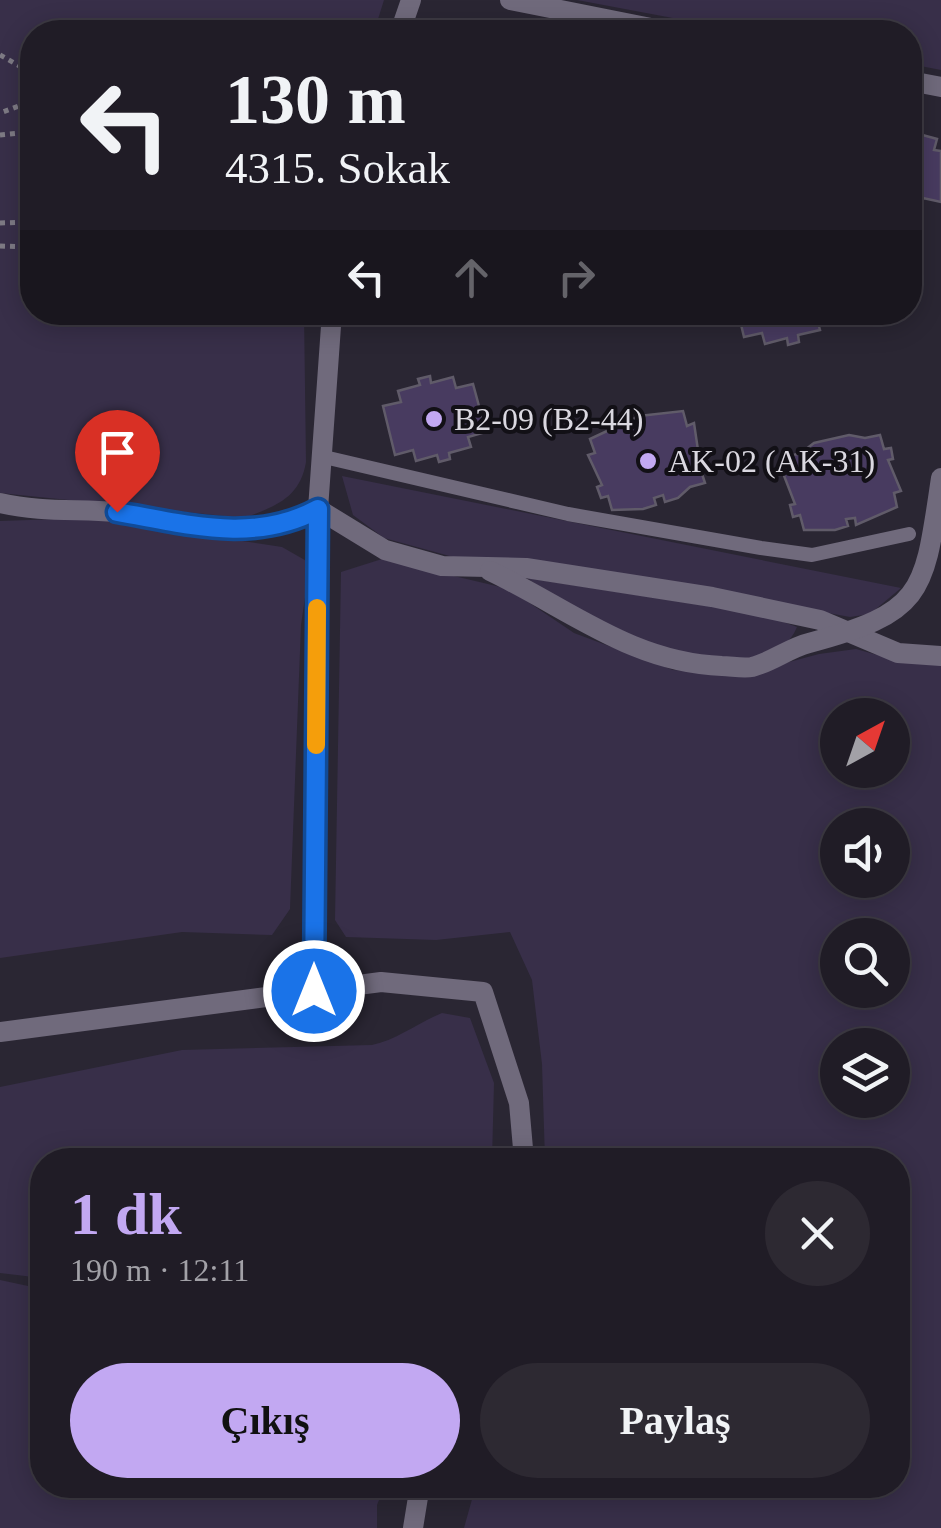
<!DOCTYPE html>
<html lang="tr">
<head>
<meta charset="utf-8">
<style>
  body { margin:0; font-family:"Times New Roman",serif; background:#2d2932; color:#f1f3f6; height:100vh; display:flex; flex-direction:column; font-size:38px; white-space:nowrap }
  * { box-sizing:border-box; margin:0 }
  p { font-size:32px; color:#a2a1a7 }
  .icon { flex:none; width:55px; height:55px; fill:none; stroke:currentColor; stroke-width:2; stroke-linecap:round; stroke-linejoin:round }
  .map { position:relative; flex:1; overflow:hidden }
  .sheet { position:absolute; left:30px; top:1148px; width:880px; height:350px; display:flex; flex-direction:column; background:#201c26; border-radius:40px; box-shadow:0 5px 25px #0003,0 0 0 2px #3d3a43 }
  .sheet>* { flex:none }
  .banner { position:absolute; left:20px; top:20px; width:902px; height:305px; border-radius:40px; box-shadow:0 5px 25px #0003,0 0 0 2px #3d3a43; background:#201c26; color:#f1f3f6; overflow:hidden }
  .needle { width:65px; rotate:40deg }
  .tools { position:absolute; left:820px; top:698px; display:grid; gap:20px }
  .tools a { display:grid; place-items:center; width:90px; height:90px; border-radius:50%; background:#201c26; box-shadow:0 5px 25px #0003,0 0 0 2px #3d3a43; font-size:50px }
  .pin { position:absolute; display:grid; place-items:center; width:85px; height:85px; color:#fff; margin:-102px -42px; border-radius:50% 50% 50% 0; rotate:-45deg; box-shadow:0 0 10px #0007 }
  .pin .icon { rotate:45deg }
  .me { position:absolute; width:110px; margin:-55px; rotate:0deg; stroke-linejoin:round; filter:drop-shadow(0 0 8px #0008) }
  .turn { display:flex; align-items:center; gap:35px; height:210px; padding:0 40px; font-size:45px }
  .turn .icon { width:130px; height:130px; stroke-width:2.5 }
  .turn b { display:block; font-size:70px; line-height:85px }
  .lanes { display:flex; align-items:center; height:95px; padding:0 40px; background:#0003; justify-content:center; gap:50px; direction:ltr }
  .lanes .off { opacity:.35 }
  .round { display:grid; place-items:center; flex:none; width:105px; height:105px; border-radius:52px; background:#2d2932 }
  .summary { display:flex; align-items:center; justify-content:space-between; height:170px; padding:0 40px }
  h1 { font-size:60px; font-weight:800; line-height:75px; color:#c2a8f2 }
  .button { display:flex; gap:20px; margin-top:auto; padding:20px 40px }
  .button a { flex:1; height:115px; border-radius:60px; background:#c2a8f2; color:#111; font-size:40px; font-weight:800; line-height:115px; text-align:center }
  .button a+a { background:#2d2932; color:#f1f3f6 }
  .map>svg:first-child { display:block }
  .green { fill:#382f49; fill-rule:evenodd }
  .building { fill:#483b60; stroke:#605b69; stroke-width:2.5 }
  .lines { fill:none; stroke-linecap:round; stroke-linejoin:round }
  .path { stroke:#7e7b85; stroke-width:5; stroke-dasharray:5 5; stroke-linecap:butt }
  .lane { stroke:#706a7c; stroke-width:14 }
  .street { stroke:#706a7c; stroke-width:20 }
  .route-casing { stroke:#114b97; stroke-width:25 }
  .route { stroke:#1a73e8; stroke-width:18 }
  .slow { stroke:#f59e0b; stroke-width:18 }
  .poi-dot { fill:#c2a8f2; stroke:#121016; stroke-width:4 }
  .labels { text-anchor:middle; stroke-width:8; stroke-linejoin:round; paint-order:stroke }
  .poi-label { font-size:32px; fill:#dad8e0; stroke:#121016; text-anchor:start }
</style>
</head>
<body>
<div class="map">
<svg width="941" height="1528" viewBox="0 0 941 1528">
  <rect width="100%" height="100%" fill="#2a2633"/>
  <!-- green -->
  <g class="green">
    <path d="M0,0H384L374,32H32V312L304,313L306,462C300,498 276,506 244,518L0,493Z"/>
    <polygon points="577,0 941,0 941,70 910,64 910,32 747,32"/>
    <polygon points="342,476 901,588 870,614 850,617 524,558 464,560 384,538 353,515"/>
    <polygon points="89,518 282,547 310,563 301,625 290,909 272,935 182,932 0,958 0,521"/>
    <path d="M382,559L509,589L574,633L673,670L740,675L819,654L856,649L906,663L941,662V1528H464L476,1485H898V1160H545L542,1064L532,980L510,932L436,940L346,937L335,920L341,572ZM838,715H892V770H838ZM838,825H892V880H838ZM838,935H892V990H838ZM838,1045H892V1100H838Z"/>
    <path d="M527,578L765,615L797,627C789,646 775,653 756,657C674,678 591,624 527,578Z"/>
    <path d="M442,1013L470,1018L494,1083L492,1160H42V1278L0,1273V1087L182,1050L372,1045C397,1040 417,1023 442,1013Z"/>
    <polygon points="0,1280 42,1289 42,1485 385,1485 377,1505 377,1528 0,1528"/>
  </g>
  <!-- building -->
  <g class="building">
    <polygon points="910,125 917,127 915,133 937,139 934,150 941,151 941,202 923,198 921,209 910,206"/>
    <polygon points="738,312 834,312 835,315 817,319 820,330 798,335 799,342 788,345 787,338 765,344 762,333 744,337"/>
    <polygon points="430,376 431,383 453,377 456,388 473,384 486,432 468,437 471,447 449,453 450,459 439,462 437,455 416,461 413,450 395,455 383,406 401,402 398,391 420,385 418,379"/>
    <polygon points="683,411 687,426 694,423 699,457 704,455 707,466 700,468 705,483 690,487 678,498 665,502 663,495 654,498 656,505 643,509 612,510 608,496 601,498 597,487 602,485 588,455 595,453 590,439 639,416"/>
    <polygon points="849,435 865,438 880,435 884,449 891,448 893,459 888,460 901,491 894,493 897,507 856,525 855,518 846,519 848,526 835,530 804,530 800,515 793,517 790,505 795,504 783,473 790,471 786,457 801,453 814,443"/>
  </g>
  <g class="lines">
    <!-- path -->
    <g class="path">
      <polyline points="0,55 25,69 29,89 19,106 0,113"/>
      <polyline points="0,135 32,132"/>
      <polyline points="0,223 32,222"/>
      <polyline points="0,246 32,247"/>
      <polyline points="287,312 312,319"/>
    </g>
    <!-- lane -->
    <polyline class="lane" points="320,456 568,514 761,548 812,555 909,534"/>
    <!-- street -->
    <g class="street">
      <polyline points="510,0 671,32"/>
      <polyline points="400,32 411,0"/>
      <polyline points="910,81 941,87"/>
      <path d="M0,503C39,512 76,509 115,512C191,518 246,549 318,509L385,550L442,566L526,568L712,597L820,620L898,653L941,656"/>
      <path d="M490,571C568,608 632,663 722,666C731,666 743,669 752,667C772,662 789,648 809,643C926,612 924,592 941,478"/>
      <polyline points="314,991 318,509 332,312"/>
      <polyline points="0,1032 381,982 483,992 519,1103 524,1160"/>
      <polyline points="413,1528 420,1485"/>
    </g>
  </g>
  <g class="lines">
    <defs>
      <path id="route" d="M117,512C187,524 253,544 318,509L314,991"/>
    </defs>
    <!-- route casing -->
    <use href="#route" class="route-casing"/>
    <!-- route -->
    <use href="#route" class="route"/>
    <!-- slow -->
    <polyline class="slow" points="316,745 317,608"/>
  </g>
  <!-- markers -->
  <g class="poi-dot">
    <circle cx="434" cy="419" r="10"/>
    <circle cx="648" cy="461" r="10"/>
  </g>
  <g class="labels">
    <!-- poi labels -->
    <g class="poi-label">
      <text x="454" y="430">B2-09 (B2-44)</text>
      <text x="668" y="472">AK-02 (AK-31)</text>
    </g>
  </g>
</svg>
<div class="tools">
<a><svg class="needle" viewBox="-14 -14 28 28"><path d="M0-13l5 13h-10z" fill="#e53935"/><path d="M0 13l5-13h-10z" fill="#a2a1a7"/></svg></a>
<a><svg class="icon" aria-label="sound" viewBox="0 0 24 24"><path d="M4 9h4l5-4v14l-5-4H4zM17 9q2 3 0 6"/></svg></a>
<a><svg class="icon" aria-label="search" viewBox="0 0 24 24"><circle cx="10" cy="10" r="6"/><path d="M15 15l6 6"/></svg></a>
<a><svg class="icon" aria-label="layers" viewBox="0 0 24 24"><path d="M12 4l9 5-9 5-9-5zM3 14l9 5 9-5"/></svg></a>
</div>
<div class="pin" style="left:117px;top:512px;background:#d93025"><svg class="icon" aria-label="arrive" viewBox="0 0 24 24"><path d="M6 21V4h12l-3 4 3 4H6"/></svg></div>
<svg class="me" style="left:314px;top:991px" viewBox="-20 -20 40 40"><circle r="17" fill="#1a73e8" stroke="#fff" stroke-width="3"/><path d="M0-11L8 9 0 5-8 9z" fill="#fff"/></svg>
<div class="banner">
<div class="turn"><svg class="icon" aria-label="left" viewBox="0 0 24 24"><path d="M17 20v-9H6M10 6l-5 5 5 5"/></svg><div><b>130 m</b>4315. Sokak</div></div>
<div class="lanes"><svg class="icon" aria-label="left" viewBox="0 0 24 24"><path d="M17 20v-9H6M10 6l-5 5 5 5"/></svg><svg class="icon off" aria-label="ahead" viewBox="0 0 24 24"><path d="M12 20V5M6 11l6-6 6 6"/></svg><svg class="icon off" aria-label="right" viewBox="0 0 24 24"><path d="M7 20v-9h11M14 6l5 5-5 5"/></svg></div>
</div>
<section class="sheet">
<div class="summary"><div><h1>1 dk</h1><p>190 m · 12:11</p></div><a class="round"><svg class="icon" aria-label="close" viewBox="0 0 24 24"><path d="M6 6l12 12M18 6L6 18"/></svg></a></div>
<div class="button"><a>Çıkış</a><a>Paylaş</a></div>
</section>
</div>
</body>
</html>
